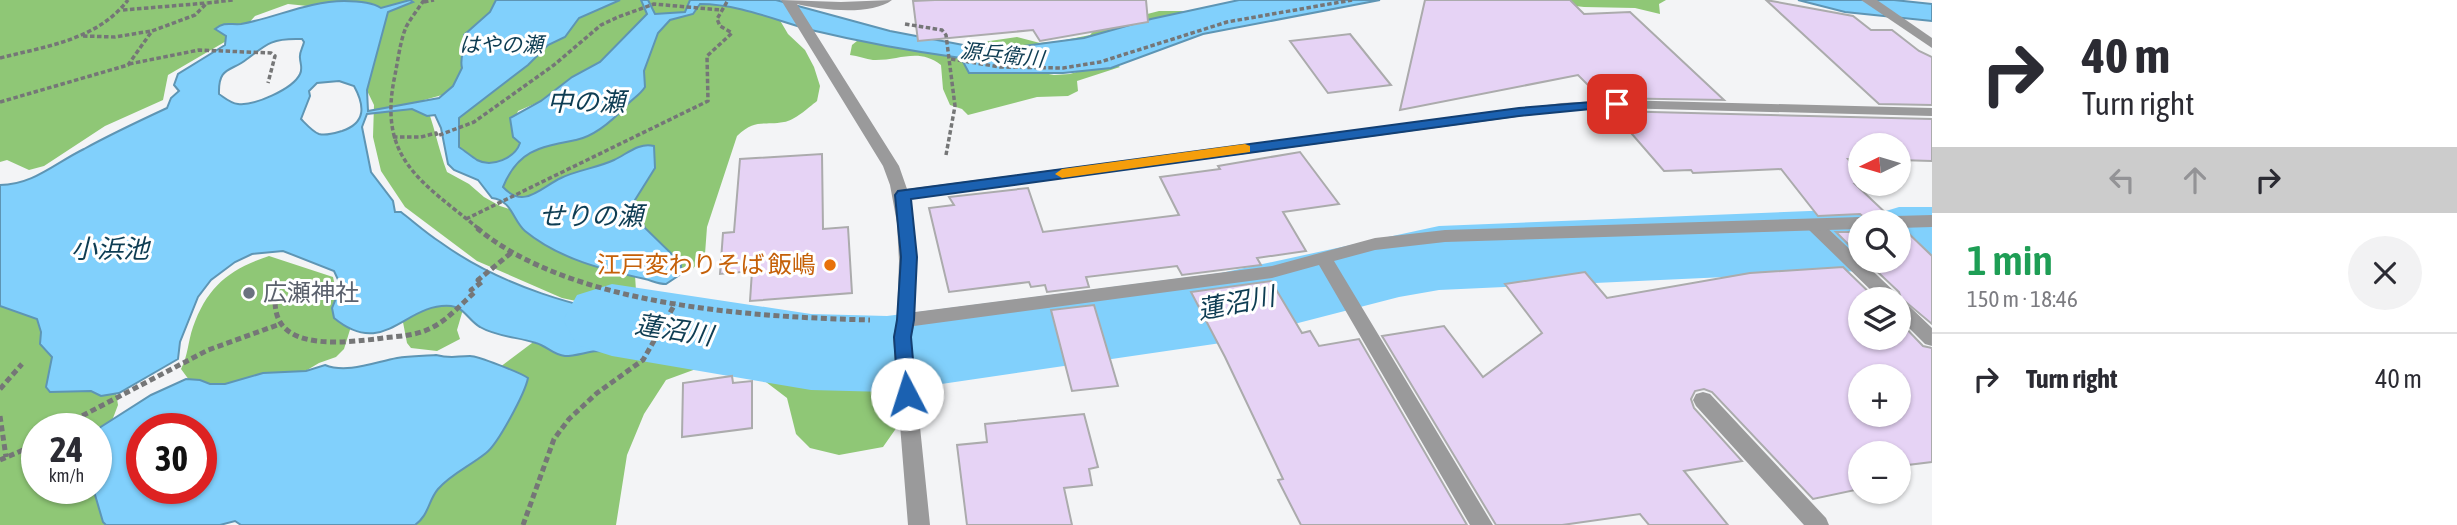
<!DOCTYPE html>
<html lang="en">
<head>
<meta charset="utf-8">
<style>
  body { margin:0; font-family:"Asap Condensed","Noto Sans JP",sans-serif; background:#f2f2f3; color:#2b2b33; height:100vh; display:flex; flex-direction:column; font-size:26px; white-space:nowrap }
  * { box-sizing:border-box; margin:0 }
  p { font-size:23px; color:#7c7c81 }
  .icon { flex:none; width:38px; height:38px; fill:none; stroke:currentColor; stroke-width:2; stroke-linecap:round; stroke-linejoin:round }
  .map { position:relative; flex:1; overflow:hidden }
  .details { display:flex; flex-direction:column; background:#fff; width:525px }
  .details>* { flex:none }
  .hud { background:#fff; color:#2b2b33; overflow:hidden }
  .needle { width:46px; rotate:265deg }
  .fabs { position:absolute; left:1848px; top:133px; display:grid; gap:14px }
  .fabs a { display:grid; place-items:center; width:63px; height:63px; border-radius:50%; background:#fff; box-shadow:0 2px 5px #0004; font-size:35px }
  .speed { position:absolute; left:21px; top:413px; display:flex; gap:14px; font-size:35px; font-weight:700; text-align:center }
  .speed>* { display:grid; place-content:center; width:91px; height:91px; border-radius:50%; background:#fff; box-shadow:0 2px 5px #0004; line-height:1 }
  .speed small { font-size:18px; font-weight:400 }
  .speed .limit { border:10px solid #d22; background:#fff; color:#111 }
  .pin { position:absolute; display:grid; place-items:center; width:60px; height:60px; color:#fff; margin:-30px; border-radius:14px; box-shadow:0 4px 10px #0006 }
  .me { position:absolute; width:77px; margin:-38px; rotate:355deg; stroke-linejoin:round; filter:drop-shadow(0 0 5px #0008) }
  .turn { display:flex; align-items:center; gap:24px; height:147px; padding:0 35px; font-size:32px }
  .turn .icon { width:91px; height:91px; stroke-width:2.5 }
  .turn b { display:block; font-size:49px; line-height:60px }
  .lanes { display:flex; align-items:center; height:66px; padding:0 35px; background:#0003; justify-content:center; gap:35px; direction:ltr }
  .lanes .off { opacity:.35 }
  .round { display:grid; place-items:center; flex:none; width:74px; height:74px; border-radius:37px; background:#f2f2f3 }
  .overview { display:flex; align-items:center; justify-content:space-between; height:119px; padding:0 35px }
  h1 { font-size:42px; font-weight:600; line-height:52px; color:#1e9e55 }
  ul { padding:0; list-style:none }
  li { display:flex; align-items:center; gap:21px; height:91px; padding:0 35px; border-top:2px solid #e1e1e2 }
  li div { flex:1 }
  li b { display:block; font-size:26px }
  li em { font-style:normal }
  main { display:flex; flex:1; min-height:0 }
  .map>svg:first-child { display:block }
  .forest { fill:#8fc776; fill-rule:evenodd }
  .water { fill:#81d0fc; stroke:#5e95b4; stroke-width:2; fill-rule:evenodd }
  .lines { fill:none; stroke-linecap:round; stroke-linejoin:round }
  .river { fill:#81d0fc; fill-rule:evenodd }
  .building { fill:#e6d3f5; stroke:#ababac; stroke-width:2; fill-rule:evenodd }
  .path-far1 { stroke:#757677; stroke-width:3.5; stroke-dasharray:4.5 2.5; stroke-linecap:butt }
  .path { stroke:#757677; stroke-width:5; stroke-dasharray:6 3.5; stroke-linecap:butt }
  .service { fill:#9a9a9b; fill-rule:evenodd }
  .minor { fill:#9a9a9b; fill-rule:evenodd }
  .route { fill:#1b61b1; stroke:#123f73; stroke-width:2 }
  .slow { fill:#f59e0b }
  .food-dot { fill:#e8710a; stroke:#fff; stroke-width:2.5 }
  .worship-dot { fill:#6b7280; stroke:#fff; stroke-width:2.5 }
  .labels { text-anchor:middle; stroke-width:6; stroke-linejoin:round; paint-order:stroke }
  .far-water-label { font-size:21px; font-style:italic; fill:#0e3d53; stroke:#fff }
  .food-label { font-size:24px; fill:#c56008; stroke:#fff; text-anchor:end }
  .worship-label { font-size:24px; fill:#5b616d; stroke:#fff; text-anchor:start }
  .water-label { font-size:26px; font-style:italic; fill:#0e3d53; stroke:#fff }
</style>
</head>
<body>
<main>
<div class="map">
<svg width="1932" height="525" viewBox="0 0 1932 525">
  <rect width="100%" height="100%" fill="#f3f4f6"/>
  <!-- forest -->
  <g class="forest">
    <path d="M0,0H533L453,92L424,100C434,123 438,148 447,172L469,184L484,197L500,206L522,213L635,275L636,291L615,303L599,306L562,298L477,261L405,207L381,171L373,137L374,105L327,8L288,4L255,16L240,33L168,75L163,100L105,126L44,166L29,170L7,160L0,162Z"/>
    <path d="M620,0H641L647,14L600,62L572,77L541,101L518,111C512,125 511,131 520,143C515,158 492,168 477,160C471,156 465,151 459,147V118L528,65L548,45L565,37L579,18Z"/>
    <polygon points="648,0 690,0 691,1 686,12 655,14"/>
    <path d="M698,0H768L788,34L805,50L814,67L820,86L817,101C808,108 794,121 784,122C762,126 756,118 737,136L707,227L705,254L691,271L673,266L537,202L516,201L498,183L503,169L560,136L652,34L671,17L689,12Z"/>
    <polygon points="1523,0 1666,0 1659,4 1660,14 1635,8 1584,7"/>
    <polygon points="1159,11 1185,11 1050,57 967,47 969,44 1017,37 1040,43 1060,41 1090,35 1097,27"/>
    <path d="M857,41H867L1054,75L1070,74L1111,61L1120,67L1077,81L1078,91L1068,96L1037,97L968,115L962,109L950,105L943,89L941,65C918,47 899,61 873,60C866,59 858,56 850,55L852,45Z"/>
    <path d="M269,256L333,277L335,286L347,296L353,320L344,349L336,357L319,363L297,376L195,388L181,369C188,356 188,341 193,327C207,287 229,269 269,256Z"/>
    <path d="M0,292L19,303L114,381L118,405L102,447L149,525H0ZM37,429H96V488H37Z"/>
    <polygon points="417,306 464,306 457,330 460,339 437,351 411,348 407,343 402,317"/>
    <polygon points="641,309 688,322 697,344 871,369 891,389 897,427 883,447 839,455 810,448 796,434 787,398 754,373 721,369 696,369 666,380 644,414 627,455 616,525 322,525 467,392 540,337 582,318"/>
  </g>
  <!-- water -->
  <g class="water">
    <path d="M410,0L413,2L388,12L367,90L368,111L439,98L453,86L462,68C459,58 466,47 464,35L490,12L496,0H620L579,18L565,37L548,45L528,65L459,118V147C465,151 471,156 477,160C492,168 515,158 520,143L513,137L510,118L541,101L572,77L600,62L647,14L641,0H648L655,14L685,12L690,0H776L890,31L979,48H1009L1084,38L1151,19L1239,0H1380L1203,34L1111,68L1063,73H969L961,58C910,51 861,42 811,30C775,20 738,4 700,4L693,14L670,20L658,33L644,71L645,87C640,95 632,99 626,106C613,120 595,136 576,140C540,147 518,150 503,187C524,210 541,187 561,178C577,170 597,168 614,160C627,154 639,142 654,146L655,168L635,200L636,209L645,228L681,263V274L666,284C658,284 653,281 645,279C604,270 559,259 525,231C513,221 512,200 492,198L478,180L454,170L448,164L441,128L435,115L427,116L412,109L367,114L362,127L371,172L393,201L395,212H401C414,222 426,233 440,242C502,287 578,308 652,320L654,322L643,340L629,353C618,353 608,351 597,351C586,352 576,356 565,356C553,355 547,346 536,343C518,337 497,337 480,327C469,321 464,307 451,306C405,302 385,360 334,318L332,308L341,286L334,271L283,251L252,254L235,262L211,280L198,297L180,342L178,359L119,393L101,396L91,391L50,392L46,387L52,357L40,344L41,332L37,319L0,306V185C33,185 55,163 84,149C111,134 139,121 167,108L171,98L179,91L174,85L178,74L225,45L226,36L215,29C225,21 230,25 241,24C275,18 309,1 344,1C355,1 372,2 381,8ZM296,39H302L304,42C303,47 299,53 300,58C300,63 303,68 300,74C293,89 254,106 238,104C230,103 225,98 219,94C218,66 231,72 247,59C266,45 270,39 296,39ZM339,81L354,86C365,106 366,123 342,131C335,133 327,136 319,134C313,132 306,124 301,119L310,96L309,91L317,83Z"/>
    <polygon points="1798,0 1894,0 1932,4 1932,21 1845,12"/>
    <path d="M436,355C452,359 456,356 470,356C478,356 521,373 528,378C525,393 498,444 486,453C470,466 451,474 438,489C428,501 429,515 415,525H241L235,521L220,525H106L103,522L93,488H96V430L151,395L186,379L200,380L210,384H225L263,373L306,371L325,365C347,374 375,362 397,358C410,356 423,356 436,355ZM142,429H201V488H142Z"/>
  </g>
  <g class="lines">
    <!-- river -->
    <path class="river" d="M1899,207H1932V269H1899L1883,264L1860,271L1439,290L1399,297L1221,343L887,392L811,390L612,356L577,345L563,320L577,295L612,284L811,314L887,316L1221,273L1439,226L1860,209L1876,214ZM1860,222H1899V261H1860Z"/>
  </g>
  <!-- building -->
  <g class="building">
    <polygon points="935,0 1146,0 1148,22 1040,41 1033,30 918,41 913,1"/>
    <polygon points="1425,0 1570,0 1584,14 1630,12 1724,100 1601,98 1578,75 1400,110"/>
    <polygon points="1766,0 1853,16 1871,30 1892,30 1919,51 1932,57 1932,105 1879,104"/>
    <polygon points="1350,34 1391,85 1328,93 1290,41"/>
    <polygon points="1612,111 1932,119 1932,161 1899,160 1899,145 1860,145 1860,159 1848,159 1860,173 1860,184 1870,184 1855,184 1890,217 1885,222 1870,222 1860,214 1818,216 1781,169 1693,173 1691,170 1664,171"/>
    <polygon points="1300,152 1339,204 1283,212 1306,251 1257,258 1261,265 1182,275 1177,266 1086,277 1089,287 1047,292 1045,285 1031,287 1029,282 949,292 929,208 954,205 949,197 1028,188 1043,232 1179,215 1160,177 1220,169 1218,166"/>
    <polygon points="822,154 823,229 848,227 852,293 750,301 752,271 720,274 723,233 734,232 740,159"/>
    <polygon points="1899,230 1905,230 1932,256 1932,324 1901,298 1899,292 1866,261 1899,261"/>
    <polygon points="1836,232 1860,232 1860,256"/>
    <path d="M1843,267L1876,299H1860V338H1899V321L1923,346L1932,348V462L1899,466V453H1860V489L1813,499L1712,392L1704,389L1695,391L1691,399L1694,408L1742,461L1684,471L1728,525H1649L1640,514L1562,525H1496L1382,336L1444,326L1483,377L1542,333L1505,284L1585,272L1607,298L1750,273ZM1860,376H1899V415H1860Z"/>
    <polygon points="1271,281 1302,333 1310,331 1319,346 1359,339 1467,525 1301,525 1278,480 1283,479 1225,357 1191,292"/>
    <polygon points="1094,305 1118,386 1072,391 1051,310"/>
    <polygon points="732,376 733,383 752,381 752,428 682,437 683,383"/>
    <polygon points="1084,414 1098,467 1089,469 1092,485 1064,488 1072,525 967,525 957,445 987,442 985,424"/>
  </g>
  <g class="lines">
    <!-- path-far1 -->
    <g class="path-far1">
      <path d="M424,0C418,9 411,18 406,27C400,42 398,60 395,75C377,159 421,181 479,229"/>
      <polyline points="424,2 434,0"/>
      <polyline points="123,10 207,3"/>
      <polyline points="905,24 942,30 946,35 955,106 946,155"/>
      <polyline points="83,36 115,37 151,31"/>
      <path d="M0,58C47,46 97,40 128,0"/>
      <polyline points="951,59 1000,67 1063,68 1100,62 1227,22 1352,0"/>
      <polyline points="129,64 199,50 271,53 275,56 268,83"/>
      <polyline points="0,102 128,65 152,31 195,15 207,3 233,0"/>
      <polyline points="393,137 421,137 436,133 437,136 474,122 554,65 601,25 618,17 654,4 721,10"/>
      <polyline points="466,219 708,101 707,56 732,33 720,26 717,19 728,0"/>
    </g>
    <!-- path -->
    <g class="path">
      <path d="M477,228C570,306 752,317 870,320"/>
      <path d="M277,284C276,293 274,302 276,311C283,351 348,342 376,339C393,336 412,337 429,329C447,321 460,305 475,292L471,290L482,282L478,280L511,253"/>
      <polyline points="0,389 22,364"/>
      <polyline points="0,416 6,457"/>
      <polyline points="57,429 208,350 283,323"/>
      <polyline points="0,460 37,444"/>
      <polyline points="523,525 554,439 569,419 597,393 643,360 675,304"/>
    </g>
    <!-- service -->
    <g class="service">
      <polygon points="1814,219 1820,221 1897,294 1899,300 1905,302 1932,328 1932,346 1925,344 1899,318 1899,299 1880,299 1808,229 1806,225"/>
      <polygon points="1703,392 1710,394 1826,518 1829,525 1804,525 1696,406 1693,400 1696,394"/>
    </g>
    <!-- minor -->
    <g class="minor">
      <path d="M781,0L841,2L892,0C871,16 821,10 797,4L899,166L907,189L1562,103L1617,100L1932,108V116L1617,108L1562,111L910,199L916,242L915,312L1272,266L1375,238L1445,230L1860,217L1868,222H1860V229L1445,242L1375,250L1334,261L1493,525H1470L1319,265L1272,278L914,326L911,337L914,368L930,525H908L893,337L897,320L899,261L897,223L890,185L883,166Z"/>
      <polygon points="1861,0 1877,0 1932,38 1932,48"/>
      <polygon points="1932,215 1932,227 1899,228 1899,222 1887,222 1895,216"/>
    </g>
  </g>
  <!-- route -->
  <polygon class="route" points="1617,100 1621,101 1621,106 1519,116 911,199 917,257 914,320 911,337 916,394 913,399 900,399 898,394 894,337 897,320 901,257 895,195 898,191 1519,108"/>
  <!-- slow -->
  <polygon class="slow" points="1245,144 1250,146 1250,152 1062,178 1055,174 1062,169"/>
  <!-- markers -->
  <circle class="food-dot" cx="830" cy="265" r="7"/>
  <circle class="worship-dot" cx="249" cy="293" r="7"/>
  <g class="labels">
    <!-- far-water labels -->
    <g class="far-water-label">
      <text x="501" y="52">はやの瀬</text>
      <text transform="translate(1002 55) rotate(6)" y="7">源兵衛川</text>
    </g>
    <!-- food labels -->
    <g class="food-label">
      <text x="816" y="273">江戸変わりそば 飯嶋</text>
    </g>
    <!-- worship labels -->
    <g class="worship-label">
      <text x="263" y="301">広瀬神社</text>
    </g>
    <!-- water labels -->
    <g class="water-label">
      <text x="586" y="111">中の瀬</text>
      <text x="591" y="225">せりの瀬</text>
      <text x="110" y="258">小浜池</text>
      <text transform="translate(1236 303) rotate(-11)" y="9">蓮沼川</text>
      <text transform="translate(674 330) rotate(9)" y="9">蓮沼川</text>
    </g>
  </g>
</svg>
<div class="fabs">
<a><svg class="needle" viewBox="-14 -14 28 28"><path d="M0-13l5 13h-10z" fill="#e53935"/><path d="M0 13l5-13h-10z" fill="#7c7c81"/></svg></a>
<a><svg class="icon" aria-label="search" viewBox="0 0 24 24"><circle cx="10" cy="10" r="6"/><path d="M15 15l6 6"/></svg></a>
<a><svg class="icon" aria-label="layers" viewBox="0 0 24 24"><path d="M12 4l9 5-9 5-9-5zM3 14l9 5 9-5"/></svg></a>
<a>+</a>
<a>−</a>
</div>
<div class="speed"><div>24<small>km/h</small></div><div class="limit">30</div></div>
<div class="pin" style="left:1617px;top:104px;background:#d93025"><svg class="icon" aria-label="arrive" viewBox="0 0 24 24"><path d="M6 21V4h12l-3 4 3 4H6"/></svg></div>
<svg class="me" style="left:907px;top:394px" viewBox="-20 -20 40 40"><circle r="19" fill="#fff"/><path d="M0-13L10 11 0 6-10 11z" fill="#1b61b1"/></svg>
</div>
<section class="details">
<div class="hud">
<div class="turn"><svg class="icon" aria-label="right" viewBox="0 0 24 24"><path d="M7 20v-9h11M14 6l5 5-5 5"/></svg><div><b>40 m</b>Turn right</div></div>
<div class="lanes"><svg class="icon off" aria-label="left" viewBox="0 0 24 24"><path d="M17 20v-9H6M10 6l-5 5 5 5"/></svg><svg class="icon off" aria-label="ahead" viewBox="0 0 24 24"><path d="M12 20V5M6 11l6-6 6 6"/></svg><svg class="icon" aria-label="right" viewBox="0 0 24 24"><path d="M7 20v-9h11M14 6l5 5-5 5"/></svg></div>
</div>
<div class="overview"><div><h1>1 min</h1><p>150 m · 18:46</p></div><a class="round"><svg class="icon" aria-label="close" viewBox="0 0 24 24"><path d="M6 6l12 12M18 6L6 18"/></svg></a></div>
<ul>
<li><svg class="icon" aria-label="right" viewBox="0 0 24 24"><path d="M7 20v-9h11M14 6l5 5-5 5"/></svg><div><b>Turn right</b></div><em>40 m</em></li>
</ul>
</section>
</main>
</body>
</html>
